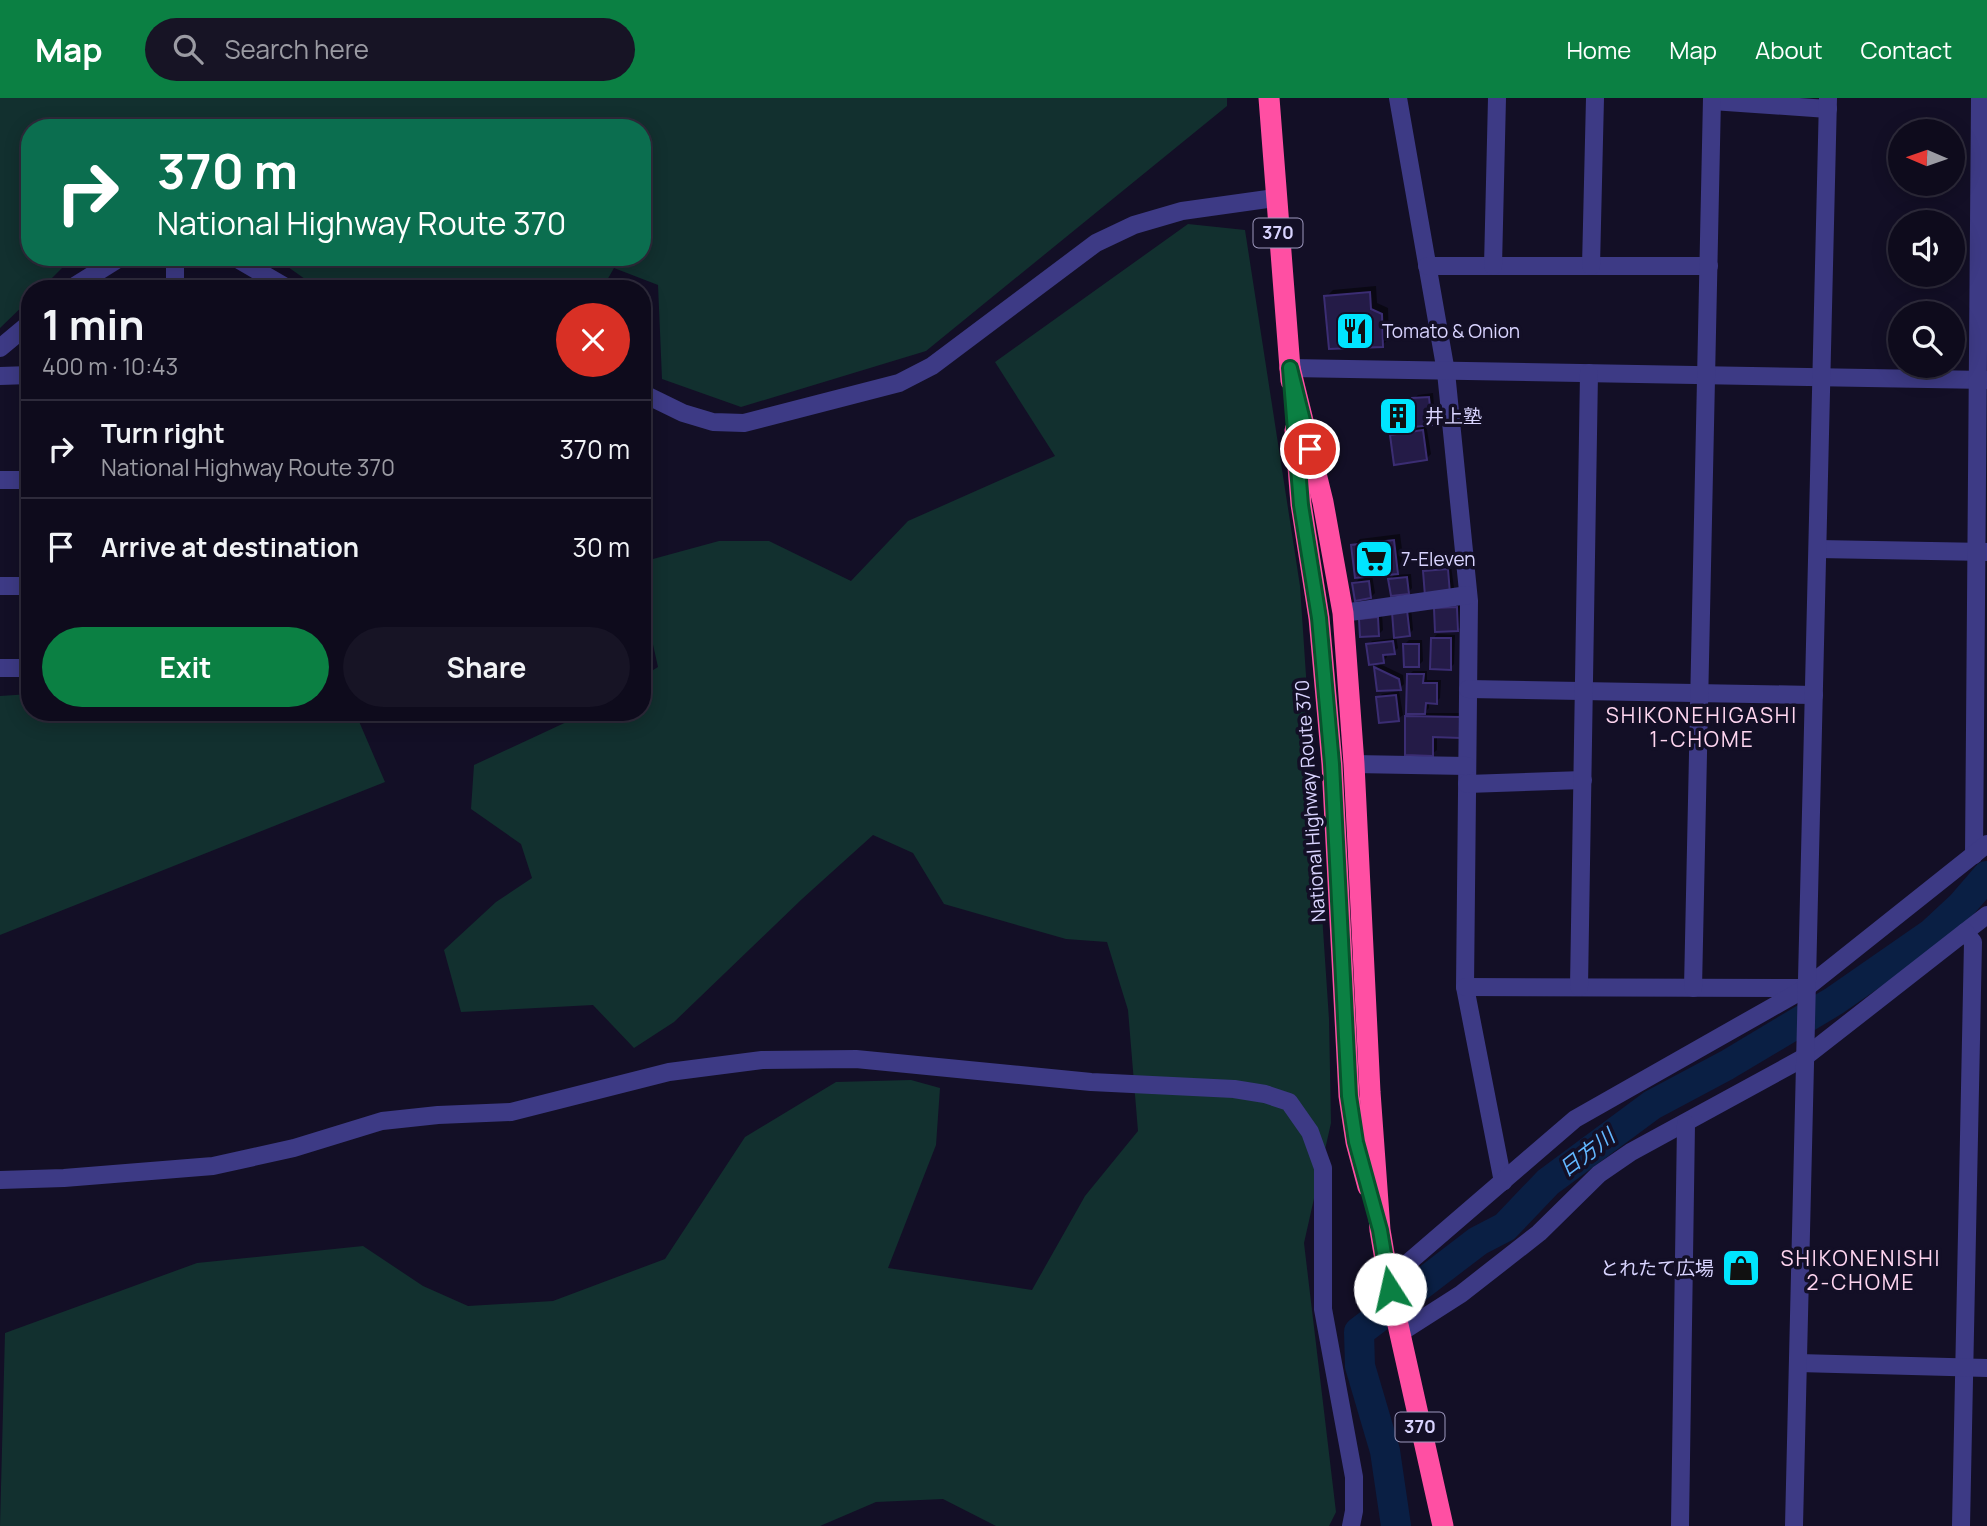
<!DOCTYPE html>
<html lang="en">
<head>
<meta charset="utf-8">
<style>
  body { margin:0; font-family:Manrope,"Noto Sans JP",sans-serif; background:#171425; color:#f1f3f6; height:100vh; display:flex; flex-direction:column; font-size:26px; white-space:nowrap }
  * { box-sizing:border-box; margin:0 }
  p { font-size:23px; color:#9b9ba3 }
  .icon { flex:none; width:38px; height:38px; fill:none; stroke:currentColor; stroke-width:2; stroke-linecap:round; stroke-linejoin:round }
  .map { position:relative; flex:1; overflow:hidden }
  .details { position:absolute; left:21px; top:182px; width:630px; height:441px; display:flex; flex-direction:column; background:#0e0b1c; border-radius:28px; box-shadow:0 4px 18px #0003,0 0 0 2px #2e2b3b }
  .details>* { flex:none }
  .top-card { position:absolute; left:21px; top:21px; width:630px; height:147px; border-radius:28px; box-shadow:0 4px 18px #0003,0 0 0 2px #2e2b3b; background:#0b6e4f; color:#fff; overflow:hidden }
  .needle { width:46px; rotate:272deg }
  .fabs { position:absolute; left:1888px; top:21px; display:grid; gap:14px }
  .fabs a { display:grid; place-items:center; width:77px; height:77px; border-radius:50%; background:#0e0b1c; box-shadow:0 4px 18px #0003,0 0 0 2px #2e2b3b; font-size:35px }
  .pin { position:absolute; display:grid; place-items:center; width:60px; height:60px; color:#fff; margin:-30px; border:4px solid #fff; border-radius:50%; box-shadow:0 2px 7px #0007 }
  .me { position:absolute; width:77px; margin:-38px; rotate:350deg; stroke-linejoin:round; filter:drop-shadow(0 0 5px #0008) }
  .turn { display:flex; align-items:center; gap:24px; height:147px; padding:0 21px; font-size:32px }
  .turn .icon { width:91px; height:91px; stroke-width:2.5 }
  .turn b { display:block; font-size:49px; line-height:60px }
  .round { display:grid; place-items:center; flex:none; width:74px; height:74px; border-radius:37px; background:#171425 }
  .summary { display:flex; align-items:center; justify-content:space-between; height:119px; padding:0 21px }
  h1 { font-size:42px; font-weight:700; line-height:52px }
  .cta { display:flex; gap:14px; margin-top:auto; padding:14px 21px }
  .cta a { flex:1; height:80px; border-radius:42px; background:#0b8043; color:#fff; font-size:28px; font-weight:700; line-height:80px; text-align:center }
  .cta a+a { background:#171425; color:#f1f3f6 }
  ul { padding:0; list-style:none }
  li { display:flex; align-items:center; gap:21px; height:98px; padding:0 21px; border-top:2px solid #2e2b3b }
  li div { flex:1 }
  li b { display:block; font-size:26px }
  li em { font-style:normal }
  header { display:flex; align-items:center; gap:42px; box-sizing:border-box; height:98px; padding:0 35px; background:#0b8043; color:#fff }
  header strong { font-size:33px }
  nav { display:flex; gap:38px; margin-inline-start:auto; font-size:24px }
  .search { width:490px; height:63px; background:#171425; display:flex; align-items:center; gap:18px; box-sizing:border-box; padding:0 24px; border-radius:38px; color:#9b9ba3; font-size:26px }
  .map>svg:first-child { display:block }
  .green { fill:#12302f }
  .shadow { fill:#0007 }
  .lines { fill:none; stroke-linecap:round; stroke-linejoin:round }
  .river { stroke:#0a1f44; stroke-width:30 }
  .building { fill:#241b47; stroke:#3b2d73; stroke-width:2 }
  .minor { stroke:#3d3a85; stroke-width:18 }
  .highway { stroke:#ff4fa3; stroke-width:21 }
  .route-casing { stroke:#07532c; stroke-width:18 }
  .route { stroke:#0b8043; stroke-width:12 }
  .labels { text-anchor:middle; stroke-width:7; stroke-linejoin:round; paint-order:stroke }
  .shield { fill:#130f26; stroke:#9e99be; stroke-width:2 }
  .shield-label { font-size:18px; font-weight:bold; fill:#d9d4ff }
  .poi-label { font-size:19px; fill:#d9d4ff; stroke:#130f26; text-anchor:start }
  .street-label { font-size:19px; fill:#d9d4ff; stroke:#130f26 }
  .neighbourhood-label { font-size:21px; letter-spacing:2px; fill:#ffd6f0; stroke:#130f26 }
  .water-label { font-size:21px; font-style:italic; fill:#62b6ff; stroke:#130f26 }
</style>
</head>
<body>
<header>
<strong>Map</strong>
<div class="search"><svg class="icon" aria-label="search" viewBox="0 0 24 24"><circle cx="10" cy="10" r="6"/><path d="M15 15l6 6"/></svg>Search here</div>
<nav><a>Home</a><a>Map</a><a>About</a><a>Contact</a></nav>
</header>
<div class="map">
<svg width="1987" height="1428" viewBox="0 0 1987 1428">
  <rect width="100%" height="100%" fill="#130f26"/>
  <!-- green -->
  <g class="green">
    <polygon points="0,0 1227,0 1227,8 926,253 741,309 662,281 658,187 614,170 602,191 319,191 274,159 642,159 642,30 30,30 30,159 73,159 41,191 30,191 30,201 0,230"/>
    <polygon points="1188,126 1245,132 1300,488 1329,921 1331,1025 1304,1145 1336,1414 1329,1428 996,1428 943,1401 876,1404 820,1428 0,1428 5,1235 197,1165 363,1148 423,1188 468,1208 553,1203 665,1161 745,1039 836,984 911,982 940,990 936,1047 888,1170 1032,1192 1085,1098 1138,1033 1128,912 1107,844 1066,841 944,806 913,755 873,737 802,801 674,924 634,950 593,907 461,914 444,852 496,804 532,780 521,746 471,711 474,667 588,614 642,614 642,579 658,569 642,497 642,464 719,443 769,443 851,483 908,423 1055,358 995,264"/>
    <polygon points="30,596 30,614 355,614 385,684 0,837 0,598"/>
  </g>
  <!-- shadow -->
  <g class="shadow">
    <polygon points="1376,188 1377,205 1388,210 1389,241 1382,247 1326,199 1333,192"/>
    <polygon points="1433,295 1435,321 1431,325 1426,326 1431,356 1426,361 1391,337 1396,333 1416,330 1415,321 1409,327 1389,307 1393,303 1410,301 1410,304 1418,297"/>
    <polygon points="1400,436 1404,467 1397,474 1372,477 1375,495 1371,499 1354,486 1362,478 1353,448 1360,441"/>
    <polygon points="1451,468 1454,490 1449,495 1425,474 1429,470"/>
    <polygon points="1411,476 1412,490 1408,495 1390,482 1394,477"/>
    <polygon points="1461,506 1462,527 1458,532 1437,532 1440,507"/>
    <polygon points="1411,509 1413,532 1409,536 1396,538 1398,550 1394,554 1387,555 1387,559 1383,563 1368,547 1372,543 1396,540 1393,515"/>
    <polygon points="1382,516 1383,532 1379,536 1365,517"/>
    <polygon points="1437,536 1455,537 1454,566 1450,570 1433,541"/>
    <polygon points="1409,542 1422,542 1423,563 1418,568 1405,546"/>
    <polygon points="1380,566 1403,577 1404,586 1400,590 1379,591 1376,569"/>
    <polygon points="1413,573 1427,573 1427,582 1441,582 1440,600 1436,604 1429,604 1429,610 1424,615 1464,615 1437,638 1437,652 1432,656 1407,619 1411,614 1409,577"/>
    <polygon points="1399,593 1403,617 1398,621 1378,600 1382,596"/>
  </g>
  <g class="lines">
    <!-- river -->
    <polyline class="river" points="1396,1428 1385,1353 1360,1268 1359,1234 1478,1143 1505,1129 1548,1084 1652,1007 1727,967 1834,903 1932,835 1961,808 1987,778"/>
  </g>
  <!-- building -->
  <g class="building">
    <polygon points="1370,194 1371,211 1382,216 1383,249 1329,251 1324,198"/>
    <polygon points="1429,299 1432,327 1414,329 1412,300"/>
    <polygon points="1406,304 1409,329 1390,331 1387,306"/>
    <polygon points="1423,332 1427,362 1394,367 1390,337"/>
    <polygon points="1394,442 1398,476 1355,480 1351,447"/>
    <polygon points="1448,471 1450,496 1425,498 1423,473"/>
    <polygon points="1407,479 1409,496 1391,498 1388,481"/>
    <polygon points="1369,483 1371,500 1355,503 1352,485"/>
    <polygon points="1457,509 1458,533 1435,534 1434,510"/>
    <polygon points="1407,512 1410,538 1394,540 1392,514"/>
    <polygon points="1378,519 1379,538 1360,539 1359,521"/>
    <polygon points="1431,540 1451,540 1451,572 1430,571"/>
    <polygon points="1393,543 1395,556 1383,557 1384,565 1369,567 1366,546"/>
    <polygon points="1403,546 1419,546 1419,569 1404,569"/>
    <polygon points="1374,569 1399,581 1401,592 1377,593"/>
    <polygon points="1407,576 1424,576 1423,585 1437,585 1437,606 1426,605 1425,616 1406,616"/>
    <polygon points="1396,597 1399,623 1379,625 1376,599"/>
    <polygon points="1405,618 1461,619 1461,640 1433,639 1433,658 1405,657"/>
  </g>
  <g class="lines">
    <!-- minor -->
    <g class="minor">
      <polyline points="1398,0 1446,274 1469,503 1465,889 1503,1084"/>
      <polyline points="1712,3 1828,11"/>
      <polyline points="234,159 289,191"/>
      <polyline points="1427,168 1709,168"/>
      <polyline points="1493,168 1497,0"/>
      <polyline points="1591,168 1595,0"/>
      <polyline points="70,191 118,161 129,159"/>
      <polyline points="175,191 175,159"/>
      <polyline points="0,250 30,225"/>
      <polyline points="1290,270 1987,282"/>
      <polyline points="0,278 30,277"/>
      <polyline points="642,295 683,315 713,324 744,325 899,285 932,268 1096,145 1134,127 1182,113 1275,100"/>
      <polyline points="0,382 30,382"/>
      <polyline points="1818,451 1987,454"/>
      <polyline points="0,488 30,488"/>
      <polyline points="1343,515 1468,497"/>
      <polyline points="0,570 30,570"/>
      <polyline points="1468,591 1814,597"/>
      <polyline points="1354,666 1467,668"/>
      <polyline points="1467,686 1583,682"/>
      <polyline points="1974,757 1980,0"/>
      <polyline points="1965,834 1987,817"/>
      <polyline points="1465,889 1802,890"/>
      <polyline points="1579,889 1589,275"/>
      <polyline points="1693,890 1712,0"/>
      <polyline points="0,1082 64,1080 213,1068 294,1050 382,1023 438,1017 511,1014 669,974 762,962 856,961 1091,984 1234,991 1265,996 1289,1004 1310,1034 1323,1070 1323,1211 1354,1379 1354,1413 1351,1428"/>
      <polyline points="1388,1182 1575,1021 1806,890 1987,746"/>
      <polyline points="1400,1235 1461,1196 1539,1135 1599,1076 1631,1054 1805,959 1965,834 1973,844 1961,1428"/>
      <polyline points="1798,1265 1987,1270"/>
      <polyline points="1680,1428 1686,1026"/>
      <polyline points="1794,1428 1828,0"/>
    </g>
    <!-- highway -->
    <g class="highway">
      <polyline points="1269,0 1291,283"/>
      <polyline points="1290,270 1323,404 1343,515 1354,666 1370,994 1380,1132 1390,1191 1443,1428"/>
      <polyline points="1295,332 1301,406 1319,520 1332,666 1349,998 1356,1044 1368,1089"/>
    </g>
  </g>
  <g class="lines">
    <defs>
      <polyline id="route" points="1310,351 1290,270 1301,407 1319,520 1332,666 1349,998 1356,1044 1380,1132 1390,1191"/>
    </defs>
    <!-- route casing -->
    <use href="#route" class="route-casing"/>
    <!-- route -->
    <use href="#route" class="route"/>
  </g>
  <!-- icons -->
  <defs>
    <symbol id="restaurant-square" viewBox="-11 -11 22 22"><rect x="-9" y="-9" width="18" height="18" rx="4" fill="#00e5ff" stroke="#130f26"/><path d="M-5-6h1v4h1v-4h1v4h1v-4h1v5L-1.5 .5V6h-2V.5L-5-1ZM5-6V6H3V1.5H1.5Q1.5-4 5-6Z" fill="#111"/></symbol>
    <symbol id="building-square" viewBox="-11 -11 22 22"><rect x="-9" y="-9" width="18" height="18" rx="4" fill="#00e5ff" stroke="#130f26"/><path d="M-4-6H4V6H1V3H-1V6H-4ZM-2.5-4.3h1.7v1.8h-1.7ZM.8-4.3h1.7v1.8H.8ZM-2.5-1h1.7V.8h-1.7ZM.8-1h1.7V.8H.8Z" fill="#111"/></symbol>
    <symbol id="supermarket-square" viewBox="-11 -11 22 22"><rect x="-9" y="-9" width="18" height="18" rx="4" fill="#00e5ff" stroke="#130f26"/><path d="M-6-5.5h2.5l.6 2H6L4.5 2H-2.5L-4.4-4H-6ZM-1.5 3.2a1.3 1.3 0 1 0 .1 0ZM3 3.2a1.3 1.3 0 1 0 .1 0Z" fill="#111"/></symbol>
    <symbol id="shop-square" viewBox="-11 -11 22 22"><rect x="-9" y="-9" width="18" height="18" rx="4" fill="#00e5ff" stroke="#130f26"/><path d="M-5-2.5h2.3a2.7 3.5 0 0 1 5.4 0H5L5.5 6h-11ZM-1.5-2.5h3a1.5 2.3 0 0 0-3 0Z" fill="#111"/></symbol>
  </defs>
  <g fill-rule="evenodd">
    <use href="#restaurant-square" x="1333" y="211" width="44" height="44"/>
    <use href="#building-square" x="1376" y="296" width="44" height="44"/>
    <use href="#supermarket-square" x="1352" y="439" width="44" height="44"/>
    <use href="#shop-square" x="1719" y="1148" width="44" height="44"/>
  </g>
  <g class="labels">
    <!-- shield labels -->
    <g class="shield">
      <rect x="1253.5" y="120.5" width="49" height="29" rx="5"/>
      <rect x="1395.5" y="1314.5" width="49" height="29" rx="5"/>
    </g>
    <g class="shield-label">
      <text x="1278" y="141">370</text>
      <text x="1420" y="1335">370</text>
    </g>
    <!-- poi labels -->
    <g class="poi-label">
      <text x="1382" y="240">Tomato &amp; Onion</text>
      <text x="1425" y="325">井上塾</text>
      <text x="1401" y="468">7-Eleven</text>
      <text x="1714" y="1177" text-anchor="end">とれたて広場</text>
    </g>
    <!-- street labels -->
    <g class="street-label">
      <text transform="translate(1310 703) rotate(-94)" y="7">National Highway Route 370</text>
    </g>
    <!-- neighbourhood labels -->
    <g class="neighbourhood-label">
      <text x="1702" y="625">SHIKONEHIGASHI<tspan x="1702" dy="24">1-CHOME</tspan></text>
      <text x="1861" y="1168">SHIKONENISHI<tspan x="1861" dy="24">2-CHOME</tspan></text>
    </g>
    <!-- water labels -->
    <g class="water-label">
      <text transform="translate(1587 1055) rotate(-37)" y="7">日方川</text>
    </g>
  </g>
</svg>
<div class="fabs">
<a><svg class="needle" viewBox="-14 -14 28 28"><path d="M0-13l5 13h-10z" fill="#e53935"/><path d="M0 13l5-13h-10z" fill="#9b9ba3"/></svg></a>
<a><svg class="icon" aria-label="sound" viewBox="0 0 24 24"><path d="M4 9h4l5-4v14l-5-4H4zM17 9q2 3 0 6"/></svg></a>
<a><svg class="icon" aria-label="search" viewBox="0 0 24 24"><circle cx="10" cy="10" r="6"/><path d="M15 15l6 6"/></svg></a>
</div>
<div class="pin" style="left:1310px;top:351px;background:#d93025"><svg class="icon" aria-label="arrive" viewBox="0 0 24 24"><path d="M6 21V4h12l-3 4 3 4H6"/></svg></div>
<svg class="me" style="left:1390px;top:1191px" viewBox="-20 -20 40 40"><circle r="19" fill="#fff"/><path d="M0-13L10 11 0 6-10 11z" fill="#0b8043"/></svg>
<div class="top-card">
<div class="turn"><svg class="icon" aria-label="right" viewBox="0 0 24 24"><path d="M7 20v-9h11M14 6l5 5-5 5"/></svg><div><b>370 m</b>National Highway Route 370</div></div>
</div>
<section class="details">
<div class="summary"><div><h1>1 min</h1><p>400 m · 10:43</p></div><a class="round" style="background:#d93025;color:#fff"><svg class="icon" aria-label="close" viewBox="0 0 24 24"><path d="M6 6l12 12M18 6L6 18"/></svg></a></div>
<ul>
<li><svg class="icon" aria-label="right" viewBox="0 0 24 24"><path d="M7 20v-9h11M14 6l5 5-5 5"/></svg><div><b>Turn right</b><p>National Highway Route 370</p></div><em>370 m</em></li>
<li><svg class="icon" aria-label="arrive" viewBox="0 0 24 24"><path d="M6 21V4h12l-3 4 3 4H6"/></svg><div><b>Arrive at destination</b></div><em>30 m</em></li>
</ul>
<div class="cta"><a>Exit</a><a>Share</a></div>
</section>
</div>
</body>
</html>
